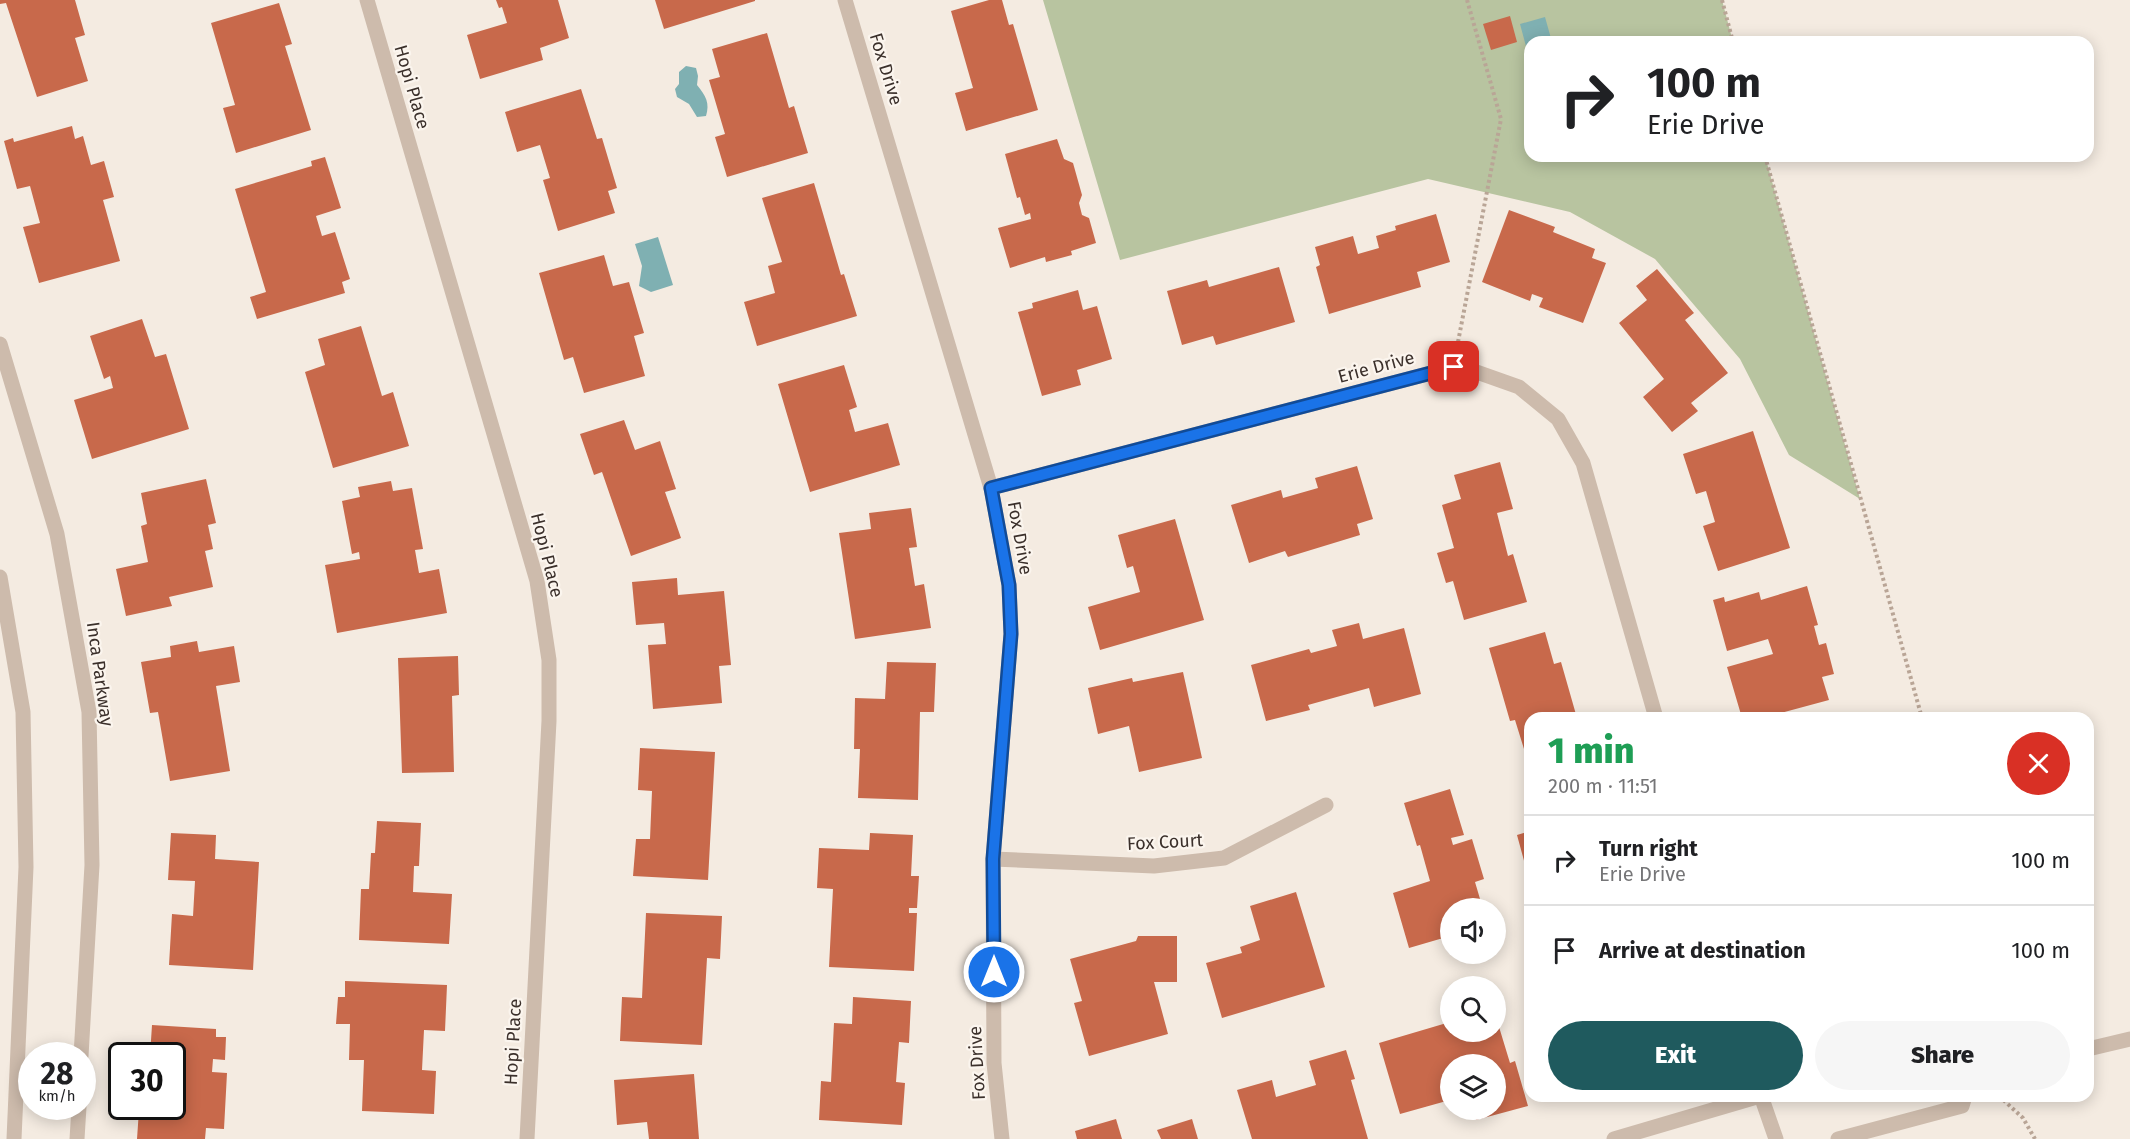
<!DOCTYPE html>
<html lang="en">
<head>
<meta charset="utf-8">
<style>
  body { margin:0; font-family:"Fira Sans",sans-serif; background:#f6f6f6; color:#202124; height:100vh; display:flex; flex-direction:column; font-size:22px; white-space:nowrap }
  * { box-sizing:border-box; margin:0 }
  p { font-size:20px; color:#757577 }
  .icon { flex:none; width:33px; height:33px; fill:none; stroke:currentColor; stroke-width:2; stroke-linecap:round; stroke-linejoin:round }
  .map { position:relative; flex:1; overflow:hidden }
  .panel { position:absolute; left:1524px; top:712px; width:570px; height:390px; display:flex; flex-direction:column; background:#fff; border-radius:18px; box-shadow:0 3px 15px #0003 }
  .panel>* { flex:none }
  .top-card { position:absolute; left:1524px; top:36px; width:570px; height:126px; border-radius:18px; box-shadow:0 3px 15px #0003; background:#fff; color:#202124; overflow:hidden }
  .tools { position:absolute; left:1440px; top:898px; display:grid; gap:12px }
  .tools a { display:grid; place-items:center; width:66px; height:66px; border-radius:50%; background:#fff; box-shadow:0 3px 15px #0003; font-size:30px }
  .speed { position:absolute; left:18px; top:1042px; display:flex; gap:12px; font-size:30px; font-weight:700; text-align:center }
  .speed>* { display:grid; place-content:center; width:78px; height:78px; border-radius:50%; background:#fff; box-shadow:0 3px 15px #0003; line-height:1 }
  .speed small { font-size:15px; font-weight:400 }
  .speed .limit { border:3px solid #111; border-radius:9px; background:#fff; color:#111 }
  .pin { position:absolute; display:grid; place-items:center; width:51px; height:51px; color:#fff; margin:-26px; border-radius:12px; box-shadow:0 3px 9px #0006 }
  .me { position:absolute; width:66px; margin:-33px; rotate:0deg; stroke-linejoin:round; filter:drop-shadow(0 0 4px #0008) }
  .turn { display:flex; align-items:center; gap:21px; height:126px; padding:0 24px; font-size:27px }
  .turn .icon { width:78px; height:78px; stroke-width:2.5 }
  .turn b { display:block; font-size:42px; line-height:51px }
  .round { display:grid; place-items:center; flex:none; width:63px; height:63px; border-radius:32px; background:#f6f6f6 }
  .head { display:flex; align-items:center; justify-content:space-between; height:102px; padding:0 24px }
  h1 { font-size:36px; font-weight:800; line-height:45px; color:#1e9e55 }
  .button { display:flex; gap:12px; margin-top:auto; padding:12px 24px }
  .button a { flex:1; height:69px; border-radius:36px; background:#1f5a5e; color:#fff; font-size:24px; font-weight:800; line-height:69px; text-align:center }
  .button a+a { background:#f6f6f6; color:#202124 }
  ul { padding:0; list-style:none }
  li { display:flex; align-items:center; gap:18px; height:90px; padding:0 24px; border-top:2px solid #e0e0e0 }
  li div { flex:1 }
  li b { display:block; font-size:22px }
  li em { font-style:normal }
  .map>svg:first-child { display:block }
  .green { fill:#b8c4a0 }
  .water { fill:#7fb0b2 }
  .building { fill:#c8694b }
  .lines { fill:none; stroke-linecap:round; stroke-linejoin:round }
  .path { stroke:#b9a596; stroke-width:4; stroke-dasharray:3 3; stroke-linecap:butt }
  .minor { stroke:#cdbbac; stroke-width:15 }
  .route-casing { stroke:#114b97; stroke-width:15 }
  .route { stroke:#1a73e8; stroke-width:10 }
  .labels { text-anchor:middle; stroke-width:4.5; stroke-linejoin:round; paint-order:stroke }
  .street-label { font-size:18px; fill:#3b302b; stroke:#fbf5ee }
</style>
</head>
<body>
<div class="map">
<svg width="2130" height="1139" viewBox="0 0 2130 1139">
  <rect width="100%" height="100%" fill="#f4ebe1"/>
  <!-- green -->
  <polygon class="green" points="1043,0 1722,0 1733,42 1530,42 1530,156 1765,156 1860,499 1789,455 1740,359 1655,259 1570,212 1428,179 1120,260"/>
  <!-- water -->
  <g class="water">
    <polygon points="1545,17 1552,42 1530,42 1530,61 1520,24"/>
    <path d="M686,66L696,68L698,76L697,85C706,96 710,103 706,116L697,117L689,104L677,97L675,89L679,84V72Z"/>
    <polygon points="658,237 673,285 651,292 639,286 642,266 635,244"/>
  </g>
  <!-- building -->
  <g class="building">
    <polygon points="0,0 75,0 85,35 75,38 88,81 37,97 6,3 0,4"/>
    <polygon points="496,0 558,0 569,38 540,48 543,60 480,79 467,35 507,23 502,7 499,8"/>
    <polygon points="655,0 755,0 755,1 664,29"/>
    <polygon points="989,0 1002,0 1009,25 1013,24 1038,110 966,131 955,93 973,88 951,11"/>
    <polygon points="279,3 292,44 285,46 311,130 236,153 223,108 235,105 211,23"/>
    <polygon points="1510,16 1517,42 1491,50 1483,24"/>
    <polygon points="767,33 789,108 794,106 808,153 727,177 715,137 725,134 709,80 720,77 712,49"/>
    <polygon points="581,89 597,139 602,138 617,188 608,191 615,213 558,231 543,180 550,178 540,145 517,152 505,112"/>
    <polygon points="72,126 75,139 83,136 91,165 104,161 114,197 103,200 120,261 39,283 23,227 40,223 30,186 17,189 4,141 13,138 14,142"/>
    <polygon points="1057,139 1064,159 1073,163 1082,195 1079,203 1082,215 1089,218 1096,243 1071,251 1072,255 1046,262 1045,257 1010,268 998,228 1031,219 1030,213 1025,215 1020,197 1017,198 1005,154"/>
    <polygon points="325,157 341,208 316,216 322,236 335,232 350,279 342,282 345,293 257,319 250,297 266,292 235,189 312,166 311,161"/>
    <polygon points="814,183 841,275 844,274 857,316 757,346 744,302 775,293 768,266 782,262 762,198"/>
    <polygon points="1509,210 1555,227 1553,232 1595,249 1592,258 1606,263 1583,323 1539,307 1543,298 1532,294 1530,301 1482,282"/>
    <polygon points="1436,214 1450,262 1417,272 1421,287 1329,314 1316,267 1320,265 1315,247 1353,236 1358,254 1379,248 1376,236 1396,230 1395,226"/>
    <polygon points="604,255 613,286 629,282 644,333 634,336 645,376 584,393 573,357 564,360 539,273"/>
    <polygon points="1279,267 1295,322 1216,345 1213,336 1182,345 1167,291 1207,280 1209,287"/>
    <polygon points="1657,269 1694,313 1685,320 1728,373 1691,403 1698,411 1672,432 1643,397 1664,379 1619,323 1647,300 1636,286"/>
    <polygon points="1078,290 1083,310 1097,306 1112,359 1077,370 1081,385 1042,396 1018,312 1033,308 1032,303"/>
    <polygon points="142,319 155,357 166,354 189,429 92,459 74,400 113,388 110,376 104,379 90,336"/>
    <polygon points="361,326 382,396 393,392 409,446 333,468 305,372 325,365 318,339"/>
    <polygon points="844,365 857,407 849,410 855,432 888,423 900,465 810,492 778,384"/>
    <polygon points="624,420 635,450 660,441 676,489 665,492 681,538 631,556 602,472 594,475 580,434"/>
    <polygon points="1753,431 1790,548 1718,571 1703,526 1715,522 1706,491 1696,494 1683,454"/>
    <polygon points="1500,462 1513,509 1497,513 1508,556 1513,554 1527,602 1464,620 1453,581 1446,583 1437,553 1454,548 1442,505 1461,499 1454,475"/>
    <polygon points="1357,466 1373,519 1357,524 1360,535 1288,557 1285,551 1249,563 1231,505 1281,490 1283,498 1318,488 1315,478"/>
    <polygon points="206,479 216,523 208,525 213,549 205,551 213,587 169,597 172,606 126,616 116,569 148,562 141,526 147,524 141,493"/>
    <polygon points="391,481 393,491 412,488 423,549 415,550 419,573 439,569 447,613 337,633 325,565 360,559 359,552 352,554 342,501 360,497 358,487"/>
    <polygon points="911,508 917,547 909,548 915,586 924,584 931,628 855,639 839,533 871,529 869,513"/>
    <polygon points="1175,519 1204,620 1100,650 1088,607 1140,592 1133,566 1127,568 1118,535"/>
    <polygon points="677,578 678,595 724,591 731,665 719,666 722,703 653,709 648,645 666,644 664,623 636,625 632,582"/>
    <polygon points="1807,586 1818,625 1814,626 1819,645 1826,643 1834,674 1822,677 1829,700 1762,718 1742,718 1727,667 1773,654 1768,639 1727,651 1713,600 1724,597 1725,602 1759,592 1761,600"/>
    <polygon points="1359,623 1363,639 1404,628 1421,694 1374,707 1369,688 1308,705 1310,710 1266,721 1251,665 1309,649 1311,653 1337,646 1332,630"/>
    <polygon points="1545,632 1554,664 1561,662 1577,718 1530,718 1530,747 1524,749 1515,720 1510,721 1489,648"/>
    <polygon points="197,641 199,652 234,646 240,682 216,686 230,771 170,781 158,712 150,713 141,662 171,657 170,646"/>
    <polygon points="458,656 459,695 452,696 454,772 402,773 398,658"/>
    <polygon points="887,662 936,663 934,712 920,712 918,800 858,798 860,749 854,749 855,698 885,699"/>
    <polygon points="1183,672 1202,758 1139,772 1129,726 1098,734 1088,688 1132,678 1133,682"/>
    <polygon points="640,748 715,752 708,880 633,876 636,839 650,839 652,791 638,790"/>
    <polygon points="1450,789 1464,835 1451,838 1453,845 1472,839 1484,879 1475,882 1483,909 1450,909 1450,936 1409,948 1393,893 1430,881 1420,845 1417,846 1404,803"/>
    <polygon points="377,821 421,823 419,866 414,866 413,892 452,894 449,944 359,940 361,889 369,889 371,853 375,853"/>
    <polygon points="1530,831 1530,879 1529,879 1517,835"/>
    <polygon points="171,833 216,835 215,859 259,862 253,970 169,965 172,914 193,916 195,881 168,880"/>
    <polygon points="870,833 913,835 911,876 919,876 917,908 909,908 909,913 917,913 914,971 829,967 833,889 817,888 819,848 869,850"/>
    <polygon points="1530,888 1530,906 1529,906 1525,889"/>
    <polygon points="1296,892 1325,987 1222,1018 1206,963 1242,953 1240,947 1260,940 1250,906"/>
    <polygon points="646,913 722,916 720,959 707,958 702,1045 620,1041 622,997 642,998"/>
    <polygon points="1138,936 1177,936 1177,982 1154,982 1168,1034 1089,1056 1074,1003 1082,1001 1070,959 1136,941"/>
    <polygon points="345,981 447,985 445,1031 424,1030 422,1070 436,1071 434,1114 362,1111 364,1060 349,1060 350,1024 336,1024 338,997 345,997"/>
    <polygon points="853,997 911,1001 909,1043 899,1042 896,1082 905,1083 902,1125 819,1120 821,1081 831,1082 834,1023 852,1024"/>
    <polygon points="1496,1017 1510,1063 1515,1061 1528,1106 1476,1120 1473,1110 1496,1110 1496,1065 1450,1065 1450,1100 1400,1114 1379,1043 1450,1022 1450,1032 1496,1032"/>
    <polygon points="152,1025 216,1029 216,1037 226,1037 225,1060 213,1059 212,1072 227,1073 224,1129 206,1128 205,1139 137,1139 139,1110 147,1111 147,1107 172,1107 172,1056 150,1056"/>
    <polygon points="1346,1050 1355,1079 1351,1080 1368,1139 1252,1139 1237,1090 1272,1080 1276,1097 1316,1085 1309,1061"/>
    <polygon points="694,1074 699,1139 649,1139 647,1122 617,1125 614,1080"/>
    <polygon points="1116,1119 1122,1139 1077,1139 1075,1131"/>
    <polygon points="1192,1119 1198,1139 1161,1139 1157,1130"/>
  </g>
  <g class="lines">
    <!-- path -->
    <g class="path">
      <polyline points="1722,0 1733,42"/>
      <polyline points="1765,156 1922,718"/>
      <polyline points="1458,342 1501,119 1467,0"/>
      <polyline points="1999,1096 2023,1118 2035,1139"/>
    </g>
    <!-- minor -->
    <g class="minor">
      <polyline points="367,0 537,581 549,660 549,721 527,1139"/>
      <polyline points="845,0 991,488 1009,585 1011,634 993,859 994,1063 1002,1139"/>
      <polyline points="0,344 57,534 89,712 92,865 81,1056"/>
      <polyline points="991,488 1454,367 1471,370 1519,387 1558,419 1583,463 1656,718"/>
      <polyline points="0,577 23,712 26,867 14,1139"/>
      <polyline points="993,859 1154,866 1224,858 1326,805"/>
      <polyline points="2088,1049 2130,1039"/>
      <polyline points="1761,1096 1776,1139"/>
      <polyline points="77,1139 79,1107"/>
      <polyline points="1614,1139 1760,1096"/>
      <polyline points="1838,1139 1962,1106 1965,1096"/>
    </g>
  </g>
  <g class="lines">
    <defs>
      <polyline id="route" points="994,972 993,859 1011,634 1009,585 991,488 1454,367"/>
    </defs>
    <!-- route casing -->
    <use href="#route" class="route-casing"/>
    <!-- route -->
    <use href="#route" class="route"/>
  </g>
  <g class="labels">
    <!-- street labels -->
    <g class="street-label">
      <text transform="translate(886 69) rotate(73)" y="6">Fox Drive</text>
      <text transform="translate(412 87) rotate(74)" y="6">Hopi Place</text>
      <text transform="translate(1376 367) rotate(-15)" y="6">Erie Drive</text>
      <text transform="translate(1020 538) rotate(80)" y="6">Fox Drive</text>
      <text transform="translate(547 555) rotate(76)" y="6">Hopi Place</text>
      <text transform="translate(100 674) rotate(82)" y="6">Inca Parkway</text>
      <text transform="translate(1165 842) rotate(-3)" y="6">Fox Court</text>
      <text transform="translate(513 1042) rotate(-87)" y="6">Hopi Place</text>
      <text transform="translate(977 1063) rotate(-93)" y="6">Fox Drive</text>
    </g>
  </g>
</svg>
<div class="tools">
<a><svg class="icon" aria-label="sound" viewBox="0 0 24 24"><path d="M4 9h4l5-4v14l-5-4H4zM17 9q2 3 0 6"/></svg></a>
<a><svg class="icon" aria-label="search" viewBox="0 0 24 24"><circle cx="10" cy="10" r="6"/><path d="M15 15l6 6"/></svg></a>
<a><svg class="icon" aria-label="layers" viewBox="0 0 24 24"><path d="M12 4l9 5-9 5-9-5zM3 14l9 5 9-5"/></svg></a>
</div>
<div class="speed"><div>28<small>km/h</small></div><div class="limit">30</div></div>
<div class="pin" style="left:1454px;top:367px;background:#d93025"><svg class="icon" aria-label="arrive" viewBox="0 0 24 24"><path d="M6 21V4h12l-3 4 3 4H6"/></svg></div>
<svg class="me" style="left:994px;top:972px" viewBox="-20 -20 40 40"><circle r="17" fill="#1a73e8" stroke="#fff" stroke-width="3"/><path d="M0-11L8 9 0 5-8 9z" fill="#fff"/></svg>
<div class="top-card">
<div class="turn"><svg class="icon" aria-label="right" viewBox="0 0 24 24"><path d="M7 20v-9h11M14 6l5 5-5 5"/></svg><div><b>100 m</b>Erie Drive</div></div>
</div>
<section class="panel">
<div class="head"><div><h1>1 min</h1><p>200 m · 11:51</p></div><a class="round" style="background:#d93025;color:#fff"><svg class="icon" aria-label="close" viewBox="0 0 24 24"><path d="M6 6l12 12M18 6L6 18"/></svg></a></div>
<ul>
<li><svg class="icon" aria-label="right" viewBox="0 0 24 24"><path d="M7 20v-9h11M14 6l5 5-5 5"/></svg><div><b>Turn right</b><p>Erie Drive</p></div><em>100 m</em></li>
<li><svg class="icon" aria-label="arrive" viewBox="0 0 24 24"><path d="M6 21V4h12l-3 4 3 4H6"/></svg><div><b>Arrive at destination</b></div><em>100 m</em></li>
</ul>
<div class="button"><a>Exit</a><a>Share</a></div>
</section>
</div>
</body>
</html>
